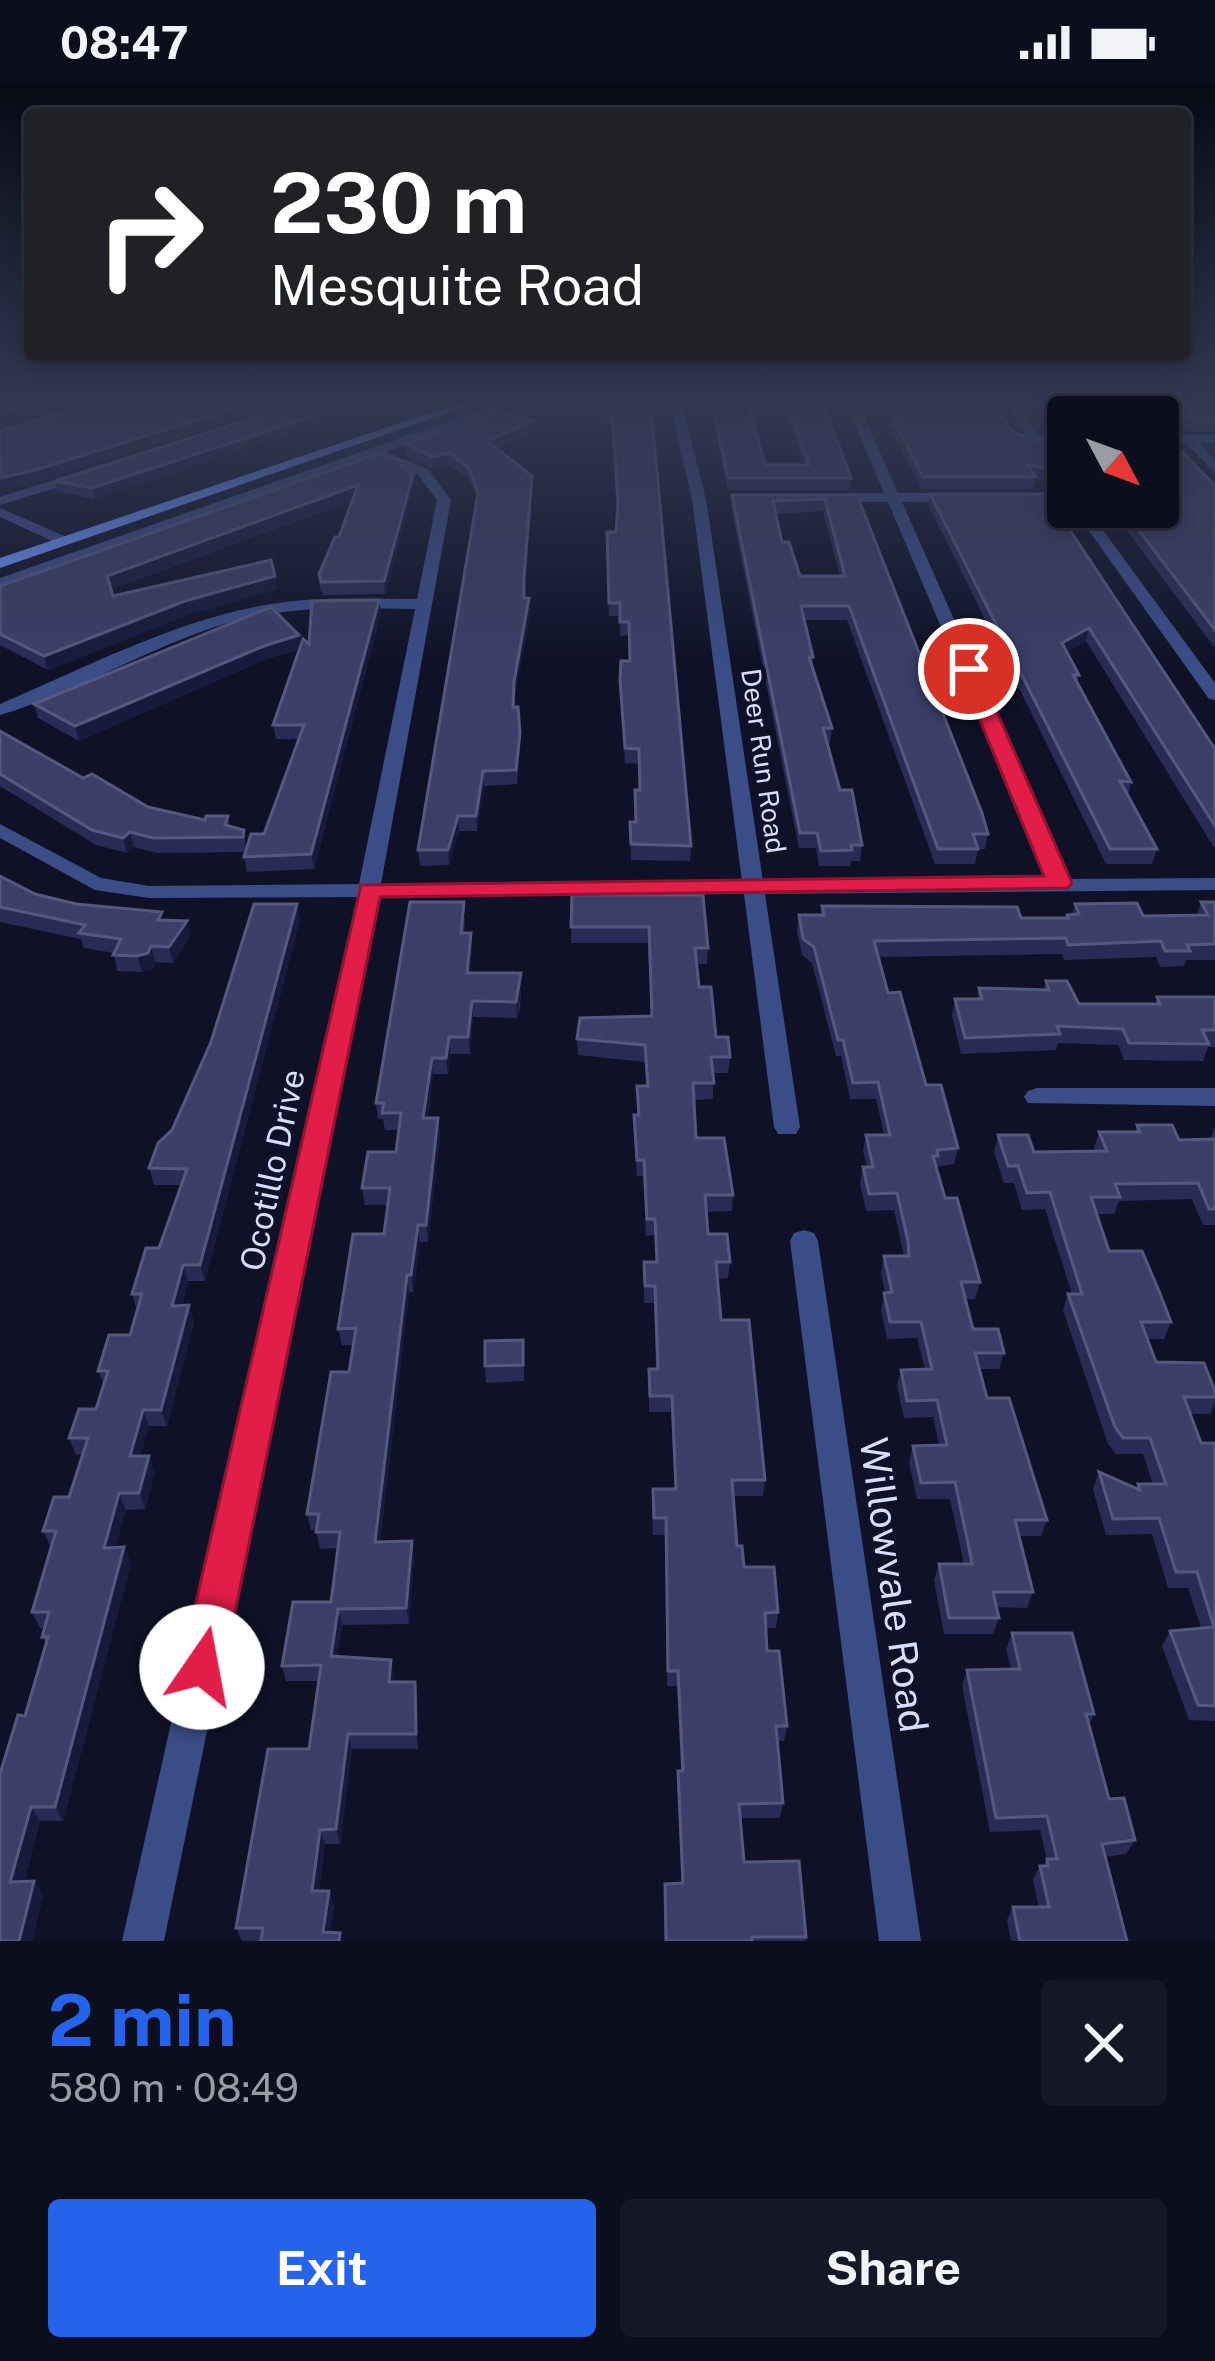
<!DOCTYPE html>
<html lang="en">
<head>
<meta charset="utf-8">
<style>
  body { margin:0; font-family:"Public Sans",sans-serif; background:#141726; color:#f1f3f6; height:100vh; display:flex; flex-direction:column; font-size:45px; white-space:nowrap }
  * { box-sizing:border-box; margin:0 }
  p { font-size:39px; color:#9a9ca4 }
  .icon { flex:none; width:66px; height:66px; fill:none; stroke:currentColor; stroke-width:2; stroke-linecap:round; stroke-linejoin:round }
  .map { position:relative; height:1857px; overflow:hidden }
  .details { display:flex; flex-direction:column; background:#0b0e1d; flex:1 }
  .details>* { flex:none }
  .top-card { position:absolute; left:24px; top:24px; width:1167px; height:252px; border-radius:12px; box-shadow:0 6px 18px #0003,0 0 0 3px #2b2e3b; background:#202124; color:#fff; overflow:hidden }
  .needle { width:78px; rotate:131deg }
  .tools { position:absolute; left:1047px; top:312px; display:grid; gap:24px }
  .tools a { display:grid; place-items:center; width:132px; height:132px; border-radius:12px; background:#0b0e1d; box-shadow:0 6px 18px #0003,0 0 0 3px #2b2e3b; font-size:60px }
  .pin { position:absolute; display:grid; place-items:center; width:102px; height:102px; color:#fff; margin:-51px; border:6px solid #fff; border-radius:50%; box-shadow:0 3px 12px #0007 }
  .me { position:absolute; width:132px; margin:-66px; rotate:12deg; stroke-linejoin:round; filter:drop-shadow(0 0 9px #0008) }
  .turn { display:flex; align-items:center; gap:42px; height:252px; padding:0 48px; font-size:54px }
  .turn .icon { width:156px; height:156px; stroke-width:2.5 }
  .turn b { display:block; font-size:84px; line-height:102px }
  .round { display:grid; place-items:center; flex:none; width:126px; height:126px; border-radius:12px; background:#141726 }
  .summary { display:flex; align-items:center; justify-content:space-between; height:204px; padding:0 48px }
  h1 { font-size:72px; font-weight:700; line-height:90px; color:#2563eb }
  .cta { display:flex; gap:24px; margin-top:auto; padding:24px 48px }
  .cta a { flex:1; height:138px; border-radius:12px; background:#2563eb; color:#fff; font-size:48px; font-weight:700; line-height:138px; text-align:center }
  .cta a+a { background:#141726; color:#f1f3f6 }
  .status { display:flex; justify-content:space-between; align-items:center; height:84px; padding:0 60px; background:#0b0e1d; direction:ltr }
  .status svg { height:33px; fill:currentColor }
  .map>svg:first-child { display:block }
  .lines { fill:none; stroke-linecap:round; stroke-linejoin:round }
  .street { fill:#3a4d87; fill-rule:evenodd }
  .secondary { fill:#6d93ff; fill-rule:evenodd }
  .wall { fill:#282c55; fill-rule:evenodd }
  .shaded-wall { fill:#161a3b }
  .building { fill:#3b3f67; stroke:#53587f; stroke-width:3; fill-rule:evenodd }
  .route { fill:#e11d48; stroke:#92132f; stroke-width:3 }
  .labels { text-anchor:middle; stroke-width:10; stroke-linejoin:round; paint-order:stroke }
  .far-street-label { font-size:27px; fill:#d6ddff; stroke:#0f1227 }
  .street-label { font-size:33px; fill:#d6ddff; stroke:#0f1227 }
  .near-street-label { font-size:39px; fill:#d6ddff; stroke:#0f1227 }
</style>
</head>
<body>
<div class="status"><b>08:47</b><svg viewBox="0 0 49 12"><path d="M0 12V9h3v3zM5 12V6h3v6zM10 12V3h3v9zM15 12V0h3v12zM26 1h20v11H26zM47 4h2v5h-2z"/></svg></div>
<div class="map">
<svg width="1215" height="1857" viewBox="0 0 1215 1857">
  <rect width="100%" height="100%" fill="#0f1227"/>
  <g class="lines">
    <!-- street -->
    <g class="street">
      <path d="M495,321H513L386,368L428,385L451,416L381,800L742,797L692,415L670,321H682L706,415L763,797L1048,795L888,418H824L817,414L824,410L884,409L847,321H859L898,409H958L965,413L958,417L902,418L1069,795L1215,794V806L765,810L800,1043L796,1050H778L774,1043L744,810L378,813L164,1857H122L357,813L149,814L95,806L0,754V740L101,794L149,802L359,800L415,525C354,524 291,521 231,538C151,561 79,608 0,631V620C85,584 169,539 260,522C311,512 365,515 417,515L437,416L418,391L374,372L0,504V494Z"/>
      <polygon points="1007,321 1019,321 1039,352 1068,352 1068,360 1031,359"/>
      <polygon points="1158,351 1215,351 1215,359 1200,359 1215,377 1215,389 1186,359 1158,359"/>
      <polygon points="83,387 90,391 88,394 0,421 0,413"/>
      <polygon points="1016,409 1068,409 1068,417 1011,416 1009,413"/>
      <polygon points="1072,423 1086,423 1215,599 1215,616 1209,615"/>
      <polygon points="0,424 69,454 71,457 59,460 0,433"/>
      <polygon points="1037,1004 1215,1004 1215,1022 1028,1019 1024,1013 1028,1007"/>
      <polygon points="804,1146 814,1149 818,1157 921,1857 879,1857 790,1157 794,1149"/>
    </g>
    <!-- secondary -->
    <polygon class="secondary" points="453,321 471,321 0,484 0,474"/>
  </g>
  <!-- wall -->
  <g class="wall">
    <polygon points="85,321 333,321 325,324 329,327 330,337 94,415 57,407 55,397 259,332 252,330 34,398"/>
    <polygon points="600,321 651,321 691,762 690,777 631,776 630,738 635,738 635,706 639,706 639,680 625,679 620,596 630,577 629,551 620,552 620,532 609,532 607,448 616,448 617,425 612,340 601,338"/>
    <path d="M710,321H824L851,394L849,406H728ZM752,330H787L804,381H765Z"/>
    <polygon points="879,321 994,321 1013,348 1068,367 1068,400 1035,395 1033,405 921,405"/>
    <polygon points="1039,321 1215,321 1215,348 1158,345 1158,333 1068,333 1068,349 1053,347 1043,335 1044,328"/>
    <polygon points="535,348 497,364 532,392 524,507 524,514 530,528 515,612 514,623 520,663 517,700 484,702 477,747 459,747 449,781 420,782 418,766 477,416 470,396 449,381 434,385 406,371 405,360"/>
    <polygon points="408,388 414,403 385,510 323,511 320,503 319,490 339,453 353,416 111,505 113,512 277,505 187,531 48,586 0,561 0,502"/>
    <polygon points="1215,402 1215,564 1109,423 1158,423"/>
    <polygon points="930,410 1046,410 1215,665 1215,765 1086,557 1067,568 1079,591 1077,599 1131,698 1128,711 1157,765 1152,780 1106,780 929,422"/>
    <path d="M732,411H857L988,750L985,765H978L975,780H935L847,536H805L813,573V582L832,644L830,659H827L840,706L862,761L860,777H851L850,782H819L816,764H799L731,423ZM823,427L840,492H800L782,458L775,430Z"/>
    <polygon points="381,529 314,785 247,788 244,773 264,750 298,655 276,655 273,641 300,565 266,575 79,657 38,634 34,620 299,551 301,562 309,560"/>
    <polygon points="0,647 83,694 148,723 205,736 228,732 230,742 244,746 246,768 157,769 134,763 127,769 96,761 0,702"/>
    <polygon points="0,792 35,810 164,836 187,837 190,853 173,879 155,878 153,885 142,888 117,887 114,869 84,864 81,855 0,838"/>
    <polygon points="572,811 708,864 707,880 696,880 699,903 716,953 730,973 728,989 713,989 713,1015 694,1016 696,1054 733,1111 732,1127 706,1128 708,1150 730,1178 728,1194 717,1195 721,1236 765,1396 763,1412 733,1412 737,1462 744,1483 778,1528 776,1544 765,1544 767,1567 787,1642 784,1657 777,1657 783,1719 780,1734 740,1734 744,1778 806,1853 806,1857 665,1857 665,1800 682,1799 677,1701 678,1687 681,1687 677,1602 667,1602 665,1451 653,1451 652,1421 653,1405 675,1405 671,1328 649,1328 649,1285 656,1285 654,1219 644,1219 644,1178 656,1178 655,1151 646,1152 643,1092 637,1092 634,1048 634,1031 637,1031 637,1002 646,1002 645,978 578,971 577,955 651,933 648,859 571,859"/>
    <polygon points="1201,818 1215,818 1215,876 1186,876 1184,882 1160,883 1156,873 1064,876 1062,870 878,873 888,909 926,1001 958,1064 954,1080 936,1083 945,1114 980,1198 975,1215 965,1215 973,1245 1004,1269 999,1285 980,1285 987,1314 1047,1436 1041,1452 1019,1452 1033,1508 1027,1524 997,1523 999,1534 993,1550 944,1550 934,1496 939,1480 964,1480 950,1415 917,1415 909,1378 913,1362 939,1361 933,1333 904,1334 897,1302 901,1286 925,1285 917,1254 887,1255 881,1225 885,1209 881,1189 884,1172 904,1172 894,1126 866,1127 860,1100 863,1083 867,1083 863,1067 866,1051 884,1051 876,1015 850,1015 841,972 836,972 812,879 802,871 797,847 799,831 821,831 822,822 1021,834 1066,834 1067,831 1072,830 1075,820 1143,832 1197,831"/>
    <polygon points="297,820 300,836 205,1197 188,1197 182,1222 189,1221 194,1238 167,1342 149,1342 140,1372 155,1388 145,1425 126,1426 115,1463 131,1479 63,1737 40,1737 24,1798 34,1797 43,1811 32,1857 0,1857 25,1632 46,1560 42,1553 45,1544 40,1544 32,1528 51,1463 43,1447 69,1413 82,1370 76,1371 69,1354 96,1325 104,1301 98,1287 130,1251 137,1226 132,1210 159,1164 181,1101 154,1101 149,1084"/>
    <polygon points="465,833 464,849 471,849 472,865 470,889 521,905 520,924 517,934 473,933 470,970 450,970 448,990 433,990 428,1034 438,1034 440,1050 428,1158 420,1158 413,1208 409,1208 380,1458 414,1473 409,1540 342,1541 337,1572 394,1591 394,1598 418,1614 418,1665 352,1665 340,1760 325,1760 319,1807 334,1821 330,1849 339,1857 242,1857 236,1844 309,1665 319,1597 286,1597 282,1582 331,1518 338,1464 320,1465 316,1446 311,1446 307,1430 349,1288 353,1261 342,1261 338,1245 384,1150 388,1121 365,1121 362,1104 396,1068 399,1046 385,1046 383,1035 378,1035 376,1019"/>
    <polygon points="1046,897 1079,920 1155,920 1157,913 1215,913 1215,963 1208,963 1203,977 1124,976 1118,961 1058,959 1056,966 961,970 952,931 955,915 977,915 979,904 1044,905"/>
    <polygon points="1137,1041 1179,1056 1210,1055 1215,1042 1215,1141 1203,1141 1192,1115 1119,1117 1114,1130 1097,1130 1109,1167 1171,1238 1164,1255 1148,1255 1156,1278 1215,1307 1215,1318 1210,1330 1190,1330 1201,1359 1215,1359 1215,1637 1189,1636 1162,1562 1170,1547 1201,1544 1188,1504 1168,1504 1152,1450 1106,1451 1093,1405 1099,1388 1136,1404 1138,1400 1153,1400 1143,1370 1116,1370 1108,1360 1063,1226 1068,1210 1072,1210 1045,1125 1022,1126 1014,1099 1004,1099 994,1068 998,1051 1034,1068 1095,1068 1094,1065 1099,1048 1135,1048"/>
    <polygon points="524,1273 524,1297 486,1299 485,1282"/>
    <polygon points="1012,1549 1094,1630 1089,1642 1109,1715 1135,1756 1126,1770 1105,1773 1127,1857 1011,1857 1007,1836 1013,1823 1039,1823 1033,1796 1040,1782 1043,1782 1047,1775 1040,1746 990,1748 962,1601 967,1586 1011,1585 1006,1565"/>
  </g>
  <!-- shaded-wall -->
  <g class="shaded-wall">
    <polygon points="32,321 68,321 0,341 0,330"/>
    <polygon points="246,321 250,321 252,330 34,398 0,405 0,394"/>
    <polygon points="329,327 330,337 94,415 92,404"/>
    <polygon points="534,337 535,348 488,368 487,357"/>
    <polygon points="449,369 449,381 434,385 433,373"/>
    <polygon points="413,391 414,403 385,510 384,497"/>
    <polygon points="532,392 533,404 524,507 524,494"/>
    <polygon points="358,401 359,413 110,505 107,492"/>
    <polygon points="275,492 277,505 187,531 48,586 44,572 185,517"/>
    <polygon points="529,514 530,528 515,612 514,637 514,598"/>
    <polygon points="379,516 381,529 314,785 311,770"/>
    <polygon points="1089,544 1086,557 1059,573 1062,559"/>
    <polygon points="299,551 301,564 266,575 79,657 75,642 264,562"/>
    <polygon points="483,687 484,702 477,747 476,732"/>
    <polygon points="458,732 459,747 449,781 448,766"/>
    <polygon points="130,748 134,763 127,769 123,754"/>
    <polygon points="297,820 300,836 205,1197 200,1181"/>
    <polygon points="187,837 190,853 173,879 169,863"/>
    <polygon points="471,849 472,865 468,905 467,889"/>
    <polygon points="151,862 155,878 153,885 142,888 137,872"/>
    <polygon points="521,889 521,905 517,934 516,918"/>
    <polygon points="472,917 473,933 470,970 468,953"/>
    <polygon points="449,953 450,970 448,990 446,974"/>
    <polygon points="432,974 433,990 425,1050 423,1034"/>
    <polygon points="438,1034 440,1050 428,1158 426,1141"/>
    <polygon points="418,1141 420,1158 413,1208 411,1191"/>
    <polygon points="183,1181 188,1197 177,1238 172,1222"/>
    <polygon points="407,1191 409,1208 378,1474 375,1458"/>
    <polygon points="189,1221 194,1238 167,1342 161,1326"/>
    <polygon points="143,1326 149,1342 136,1388 130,1372"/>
    <polygon points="149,1372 155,1388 145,1425 139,1409"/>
    <polygon points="119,1409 126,1426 111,1480 104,1464"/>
    <polygon points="412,1457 414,1473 409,1540 406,1524"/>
    <polygon points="124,1463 131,1479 63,1737 55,1723"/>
    <polygon points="338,1525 342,1541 335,1587 331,1572"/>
    <polygon points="391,1576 394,1591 392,1614 389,1598"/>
    <polygon points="415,1598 418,1614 418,1665 416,1650"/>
    <polygon points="348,1650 352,1665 340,1760 336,1745"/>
    <polygon points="31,1723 40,1737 20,1812 10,1798"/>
    <polygon points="320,1746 325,1760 317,1820 312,1807"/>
    <polygon points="34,1797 43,1811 32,1857 19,1857"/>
    <polygon points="329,1807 334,1821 329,1857 323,1848"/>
  </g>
  <!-- building -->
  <g class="building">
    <polygon points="0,321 32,321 0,330"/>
    <polygon points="85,321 246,321 32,387 0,394 0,347"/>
    <polygon points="254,321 322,321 329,327 92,404 55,397 263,331 266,325"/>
    <polygon points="601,321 651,321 691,762 631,760 630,738 636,738 635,706 640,706 639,665 625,664 620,596 621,577 630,577 629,538 620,538 620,519 609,519 607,448 616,448 618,419 612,329 601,327"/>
    <polygon points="712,321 749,321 765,381 809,381 788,321 824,321 851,394 728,394"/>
    <polygon points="886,321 994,321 1013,348 1068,367 1068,388 1028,381 1035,393 923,393"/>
    <polygon points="1049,321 1215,321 1215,336 1158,333 1068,333 1068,337 1055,336 1045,324 1051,324"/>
    <polygon points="500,327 534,337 487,357 532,392 524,494 524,514 529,514 514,598 513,623 518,623 520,649 516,686 483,687 476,732 458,732 448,766 418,766 478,409 469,384 449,369 433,373 405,360"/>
    <polygon points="1158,351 1167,352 1215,402 1215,546 1121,423 1158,423"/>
    <polygon points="380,369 408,380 400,382 413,391 384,497 321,498 319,490 335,453 339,453 358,401 107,492 113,512 271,476 275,492 185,517 44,572 0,550 0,502"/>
    <polygon points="930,410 1046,410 1215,665 1215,742 1089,544 1062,559 1079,591 1073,591 1131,698 1120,697 1157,765 1110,765"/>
    <path d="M732,411H857L982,729L988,750H973L978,765H938L849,522H801L813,573H809L832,644H823L840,706H852L862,761H851L852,766L821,767L817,749H800ZM825,415L845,492H800L789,458H782L773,417Z"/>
    <polygon points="379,516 311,770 244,773 251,750 264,750 304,641 273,641 303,555 309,560 312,517"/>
    <polygon points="271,523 299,551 264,562 75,642 34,620"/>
    <polygon points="0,647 83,694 92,690 148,723 205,736 206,732 228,732 225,741 244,746 243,753 153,754 130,748 123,754 92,746 0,690"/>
    <polygon points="0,792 35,810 76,820 162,828 158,836 187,837 169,863 151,862 148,869 137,872 113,871 121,855 79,849 85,841 0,823"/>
    <polygon points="572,811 703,811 708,864 695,864 699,903 711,903 716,953 728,953 730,973 711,973 714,999 693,999 696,1054 724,1054 733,1111 705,1111 708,1150 727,1150 730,1178 716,1178 721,1236 749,1236 765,1396 732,1396 737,1462 742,1462 744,1483 774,1483 778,1528 765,1529 767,1567 779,1567 787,1642 776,1642 783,1719 739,1720 744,1778 799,1777 806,1853 752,1853 752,1857 666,1857 665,1800 683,1799 678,1687 683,1687 678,1587 668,1587 666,1434 654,1434 653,1405 676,1405 672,1312 650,1312 649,1285 658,1285 655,1202 645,1202 644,1178 657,1178 655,1135 647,1135 644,1076 637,1076 634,1031 639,1031 637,1002 648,1002 645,961 577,955 580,934 652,932 649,843 571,843"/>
    <polygon points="410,818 464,818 461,849 471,849 467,889 521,889 516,918 472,917 468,953 449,953 446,974 432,974 423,1034 438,1034 426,1141 418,1141 411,1191 407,1191 375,1458 412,1457 406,1524 338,1525 331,1572 391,1576 389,1598 415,1598 416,1650 348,1650 336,1745 320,1746 312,1807 329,1807 323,1848 340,1849 339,1857 261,1857 263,1844 236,1844 268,1665 309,1665 321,1581 282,1582 293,1518 331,1518 340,1448 316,1448 319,1430 307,1430 331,1288 349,1288 356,1244 338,1245 353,1150 384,1150 390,1104 362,1104 368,1068 396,1068 401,1029 382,1029 384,1019 376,1019"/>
    <polygon points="1201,818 1215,818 1215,860 1187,861 1190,867 1165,867 1161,857 1068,861 1066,854 874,857 888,909 900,908 926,1001 941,1001 958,1064 937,1066 938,1072 933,1072 945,1114 957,1114 980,1198 961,1198 973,1245 998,1245 1004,1269 975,1269 987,1314 1009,1314 1047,1436 1015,1436 1033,1508 993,1508 999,1534 949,1534 939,1480 972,1480 970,1469 955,1398 921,1399 913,1362 947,1361 937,1316 907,1317 901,1286 932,1285 921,1238 890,1238 884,1209 892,1208 884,1172 909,1172 908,1157 897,1109 869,1110 863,1083 873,1083 866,1051 890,1051 878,998 853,999 843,956 838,956 814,863 803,855 799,831 824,831 822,822 1017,823 1021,834 1068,834 1067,831 1079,830 1075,820 1137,819 1143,832 1208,831"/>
    <polygon points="254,820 297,820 200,1181 183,1181 172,1222 189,1221 161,1326 143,1326 130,1372 149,1372 139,1409 119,1409 104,1464 124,1463 55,1723 31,1723 10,1798 34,1797 19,1857 0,1857 0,1690 18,1631 25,1632 48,1553 42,1553 49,1528 32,1528 56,1447 43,1447 54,1413 69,1413 88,1354 69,1354 79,1325 96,1325 108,1287 98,1287 109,1251 130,1251 142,1210 132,1210 146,1164 159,1164 187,1085 149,1084 158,1059 172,1046 211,958"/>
    <polygon points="1046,897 1067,897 1079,920 1160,920 1157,913 1215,913 1215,946 1202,946 1209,960 1129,959 1123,945 1057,942 1060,950 965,954 955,915 982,915 979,904 1049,906"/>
    <polygon points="1137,1041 1172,1041 1179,1056 1215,1055 1215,1125 1209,1125 1198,1099 1115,1100 1120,1113 1091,1113 1109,1167 1142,1167 1159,1207 1171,1238 1141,1238 1156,1278 1204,1279 1215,1307 1215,1313 1184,1313 1201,1359 1215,1359 1215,1622 1198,1621 1170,1547 1214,1543 1197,1488 1176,1488 1159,1434 1113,1435 1099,1388 1140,1406 1138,1400 1166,1400 1150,1354 1123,1354 1115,1343 1068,1210 1082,1210 1050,1108 1027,1109 1018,1082 1008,1082 998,1051 1028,1051 1034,1068 1107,1067 1099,1048 1140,1048"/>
    <polygon points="523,1256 523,1281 485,1282 485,1257"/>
    <polygon points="1012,1549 1072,1549 1094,1630 1086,1630 1109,1715 1124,1714 1135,1756 1102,1760 1127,1857 1020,1857 1013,1823 1049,1823 1040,1782 1048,1782 1047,1775 1057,1775 1047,1732 996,1734 967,1586 1020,1585"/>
  </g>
  <!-- sky -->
  <linearGradient id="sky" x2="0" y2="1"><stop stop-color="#080a15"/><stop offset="0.55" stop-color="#313952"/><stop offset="1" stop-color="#313952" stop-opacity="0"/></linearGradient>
  <rect width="1215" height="581" fill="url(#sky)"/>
  <!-- route -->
  <polygon class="route" points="969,579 978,585 1072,799 1068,804 380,813 224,1583 217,1598 202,1604 188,1598 181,1583 361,801 1044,792 959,585"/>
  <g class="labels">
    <!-- far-street labels -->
    <g class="far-street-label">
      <text transform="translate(763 677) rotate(82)" y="9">Deer Run Road</text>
    </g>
    <!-- street labels -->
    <g class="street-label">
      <text transform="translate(272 1086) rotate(-78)" y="12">Ocotillo Drive</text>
    </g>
    <!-- near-street labels -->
    <g class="near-street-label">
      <text transform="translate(894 1501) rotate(82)" y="14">Willowvale Road</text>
    </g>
  </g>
</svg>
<div class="tools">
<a><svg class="needle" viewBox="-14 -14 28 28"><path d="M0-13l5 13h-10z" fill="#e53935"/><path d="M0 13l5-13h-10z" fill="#9a9ca4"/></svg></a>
</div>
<div class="pin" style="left:969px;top:585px;background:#d93025"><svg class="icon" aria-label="arrive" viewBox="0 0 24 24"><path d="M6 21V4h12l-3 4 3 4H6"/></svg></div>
<svg class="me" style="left:202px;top:1583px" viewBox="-20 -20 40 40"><circle r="19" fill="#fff"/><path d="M0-13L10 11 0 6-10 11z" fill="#e11d48"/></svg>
<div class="top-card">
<div class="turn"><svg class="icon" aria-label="right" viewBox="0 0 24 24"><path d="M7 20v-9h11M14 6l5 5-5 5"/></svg><div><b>230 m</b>Mesquite Road</div></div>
</div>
</div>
<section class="details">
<div class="summary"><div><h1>2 min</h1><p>580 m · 08:49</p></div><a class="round"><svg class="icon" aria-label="close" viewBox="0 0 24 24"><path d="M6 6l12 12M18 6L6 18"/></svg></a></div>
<div class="cta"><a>Exit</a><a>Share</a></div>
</section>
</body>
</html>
